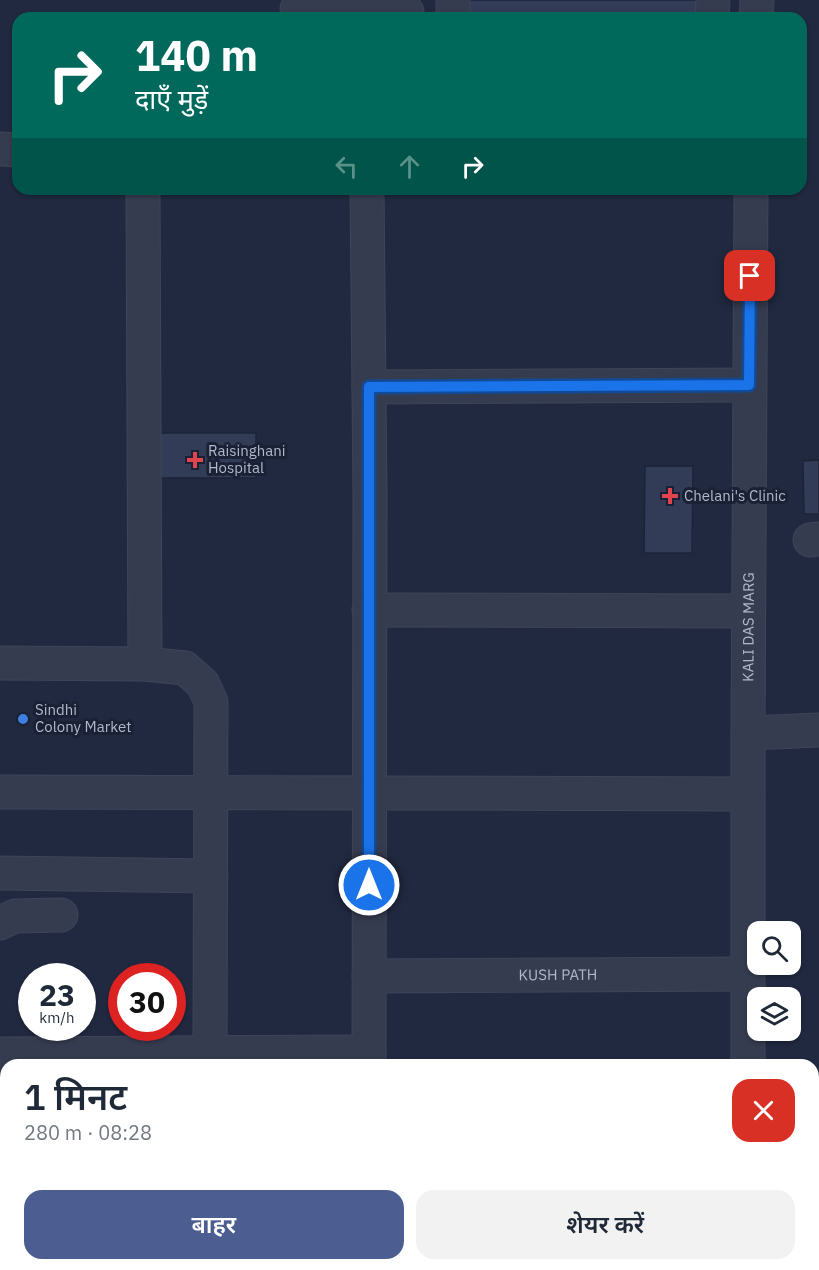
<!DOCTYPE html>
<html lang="hi">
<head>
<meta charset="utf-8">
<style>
  body { margin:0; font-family:"IBM Plex Sans","Noto Sans Devanagari",sans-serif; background:#f2f2f3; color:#1f2937; height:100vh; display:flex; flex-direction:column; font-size:22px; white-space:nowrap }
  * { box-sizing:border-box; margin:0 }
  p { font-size:20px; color:#747a83 }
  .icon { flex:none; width:33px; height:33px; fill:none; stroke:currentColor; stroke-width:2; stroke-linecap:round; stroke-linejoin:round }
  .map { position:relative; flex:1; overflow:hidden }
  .side { position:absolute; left:0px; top:1059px; width:819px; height:212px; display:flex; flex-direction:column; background:#fff; border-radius:18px 18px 0 0; box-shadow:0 2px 4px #0004 }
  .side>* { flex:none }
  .banner { position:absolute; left:12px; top:12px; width:795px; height:183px; border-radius:18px; box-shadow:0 2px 4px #0004; background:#00695c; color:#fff; overflow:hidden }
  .tools { position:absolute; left:747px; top:921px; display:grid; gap:12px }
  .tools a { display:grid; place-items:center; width:54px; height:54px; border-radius:12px; background:#fff; box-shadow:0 2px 4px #0004; font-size:30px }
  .speed { position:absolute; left:18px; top:963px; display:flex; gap:12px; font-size:30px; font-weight:700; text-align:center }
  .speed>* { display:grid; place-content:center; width:78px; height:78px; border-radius:50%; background:#fff; box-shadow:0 2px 4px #0004; line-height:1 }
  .speed small { font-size:15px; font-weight:400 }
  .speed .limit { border:9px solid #d22; background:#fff; color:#111 }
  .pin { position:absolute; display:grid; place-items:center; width:51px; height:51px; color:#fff; margin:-26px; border-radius:12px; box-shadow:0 3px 9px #0006 }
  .me { position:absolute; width:66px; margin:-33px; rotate:0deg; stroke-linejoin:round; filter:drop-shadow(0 0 4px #0008) }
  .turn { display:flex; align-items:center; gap:21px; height:126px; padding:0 24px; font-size:27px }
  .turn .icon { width:78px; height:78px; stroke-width:2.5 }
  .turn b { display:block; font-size:42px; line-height:51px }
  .lanes { display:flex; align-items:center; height:57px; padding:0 24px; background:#0003; justify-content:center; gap:30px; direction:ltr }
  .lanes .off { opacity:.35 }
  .round { display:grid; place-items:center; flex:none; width:63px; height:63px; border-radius:18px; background:#f2f2f3 }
  .overview { display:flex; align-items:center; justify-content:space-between; height:102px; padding:0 24px }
  h1 { font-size:36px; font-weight:600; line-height:45px }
  .action { display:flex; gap:12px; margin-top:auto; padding:12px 24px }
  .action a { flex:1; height:69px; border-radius:18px; background:#4c5e91; color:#fff; font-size:24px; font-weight:600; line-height:69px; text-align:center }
  .action a+a { background:#f2f2f3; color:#1f2937 }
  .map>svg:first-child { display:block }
  .building { fill:#333c57; stroke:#1d2337; stroke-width:1.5 }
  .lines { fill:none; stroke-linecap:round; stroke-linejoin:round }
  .minor-casing { stroke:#3f4559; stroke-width:35 }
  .minor { stroke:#363c50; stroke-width:33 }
  .route-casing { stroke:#114b97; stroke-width:15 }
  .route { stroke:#1a73e8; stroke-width:10 }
  .health-dot { fill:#e0444e; stroke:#1b2135; stroke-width:2 }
  .shop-dot { fill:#3f7fe0; stroke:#1b2135; stroke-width:2 }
  .labels { text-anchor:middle; stroke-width:6; stroke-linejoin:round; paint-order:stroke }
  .poi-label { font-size:15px; fill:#b2b7cb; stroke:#1b2135; text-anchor:start }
  .street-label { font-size:15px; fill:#b2b7cb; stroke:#1b2135 }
</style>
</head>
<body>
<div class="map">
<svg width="819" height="1270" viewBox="0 0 819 1270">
  <rect width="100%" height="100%" fill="#212940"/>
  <!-- building -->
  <g class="building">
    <polygon points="460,0 700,0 699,18 462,18"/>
    <rect x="156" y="433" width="100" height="45"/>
    <polygon points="819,460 819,514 804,514 803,461"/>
    <polygon points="645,466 693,466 692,553 644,553"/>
  </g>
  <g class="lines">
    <defs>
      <g id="minor">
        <polyline points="297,9 407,12"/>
        <polyline points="453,18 453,0"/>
        <polyline points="712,18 713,0"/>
        <polyline points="756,18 757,0"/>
        <polyline points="0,149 18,150"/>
        <polyline points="143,189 145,664"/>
        <polyline points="367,189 370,494 369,1065"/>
        <polyline points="369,387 749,385"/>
        <polyline points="810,540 819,539"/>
        <polyline points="369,610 748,611"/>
        <polyline points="0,663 145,664 185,668 203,684 211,702 210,1053"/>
        <polyline points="748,733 819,730"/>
        <polyline points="0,792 748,794"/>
        <polyline points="0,873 211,876"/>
        <polyline points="0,923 15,916 61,915"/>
        <path id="s1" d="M369,976L748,974"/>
        <polyline points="0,1054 369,1052"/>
        <path id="s2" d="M748,1065V733L751,189"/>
        <polyline points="131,1264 131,1270"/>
        <polyline points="369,1264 369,1270"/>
        <polyline points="749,1264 749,1270"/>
      </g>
    </defs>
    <!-- minor casing -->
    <use href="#minor" class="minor-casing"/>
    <!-- minor -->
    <use href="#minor" class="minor"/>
  </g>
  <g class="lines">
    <defs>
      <polyline id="route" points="369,885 369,387 749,385 750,276"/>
    </defs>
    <!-- route casing -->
    <use href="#route" class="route-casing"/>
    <!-- route -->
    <use href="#route" class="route"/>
  </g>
  <!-- markers -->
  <g class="health-dot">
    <path d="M192 451h6v6h6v6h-6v6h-6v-6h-6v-6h6z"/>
    <path d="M667 487h6v6h6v6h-6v6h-6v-6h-6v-6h6z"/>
  </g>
  <circle class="shop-dot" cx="23" cy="719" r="6"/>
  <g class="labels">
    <!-- poi labels -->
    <g class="poi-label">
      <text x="208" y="456">Raisinghani<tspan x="208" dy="17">Hospital</tspan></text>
      <text x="684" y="501">Chelani's Clinic</text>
      <text x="35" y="715">Sindhi<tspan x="35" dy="17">Colony Market</tspan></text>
    </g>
    <!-- street labels -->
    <g class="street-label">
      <text dy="5" stroke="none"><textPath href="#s2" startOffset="438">KALI DAS MARG</textPath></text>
      <text dy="5" stroke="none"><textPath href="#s1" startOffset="189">KUSH PATH</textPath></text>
    </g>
  </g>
</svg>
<div class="tools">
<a><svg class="icon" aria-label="search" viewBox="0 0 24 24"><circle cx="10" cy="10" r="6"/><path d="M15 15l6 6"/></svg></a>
<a><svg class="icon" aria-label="layers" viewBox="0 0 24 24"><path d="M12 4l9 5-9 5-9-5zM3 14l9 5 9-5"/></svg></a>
</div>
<div class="speed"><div>23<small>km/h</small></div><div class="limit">30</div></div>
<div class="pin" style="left:750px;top:276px;background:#d93025"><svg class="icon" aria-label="arrive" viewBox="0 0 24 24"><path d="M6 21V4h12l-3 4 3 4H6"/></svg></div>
<svg class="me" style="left:369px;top:885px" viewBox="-20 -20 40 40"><circle r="17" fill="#1a73e8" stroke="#fff" stroke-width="3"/><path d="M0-11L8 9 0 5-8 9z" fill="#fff"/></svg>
<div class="banner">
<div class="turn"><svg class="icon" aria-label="right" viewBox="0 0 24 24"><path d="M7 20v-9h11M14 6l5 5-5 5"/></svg><div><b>140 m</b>दाएँ मुड़ें</div></div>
<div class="lanes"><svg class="icon off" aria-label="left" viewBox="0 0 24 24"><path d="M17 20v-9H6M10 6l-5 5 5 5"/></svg><svg class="icon off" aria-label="ahead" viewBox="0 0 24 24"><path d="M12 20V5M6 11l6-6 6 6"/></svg><svg class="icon" aria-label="right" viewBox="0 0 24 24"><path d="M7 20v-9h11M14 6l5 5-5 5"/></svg></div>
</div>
<section class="side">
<div class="overview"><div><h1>1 मिनट</h1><p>280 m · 08:28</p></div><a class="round" style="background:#d93025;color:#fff"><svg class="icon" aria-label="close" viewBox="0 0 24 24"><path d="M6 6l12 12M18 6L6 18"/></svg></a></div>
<div class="action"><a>बाहर</a><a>शेयर करें</a></div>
</section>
</div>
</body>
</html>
